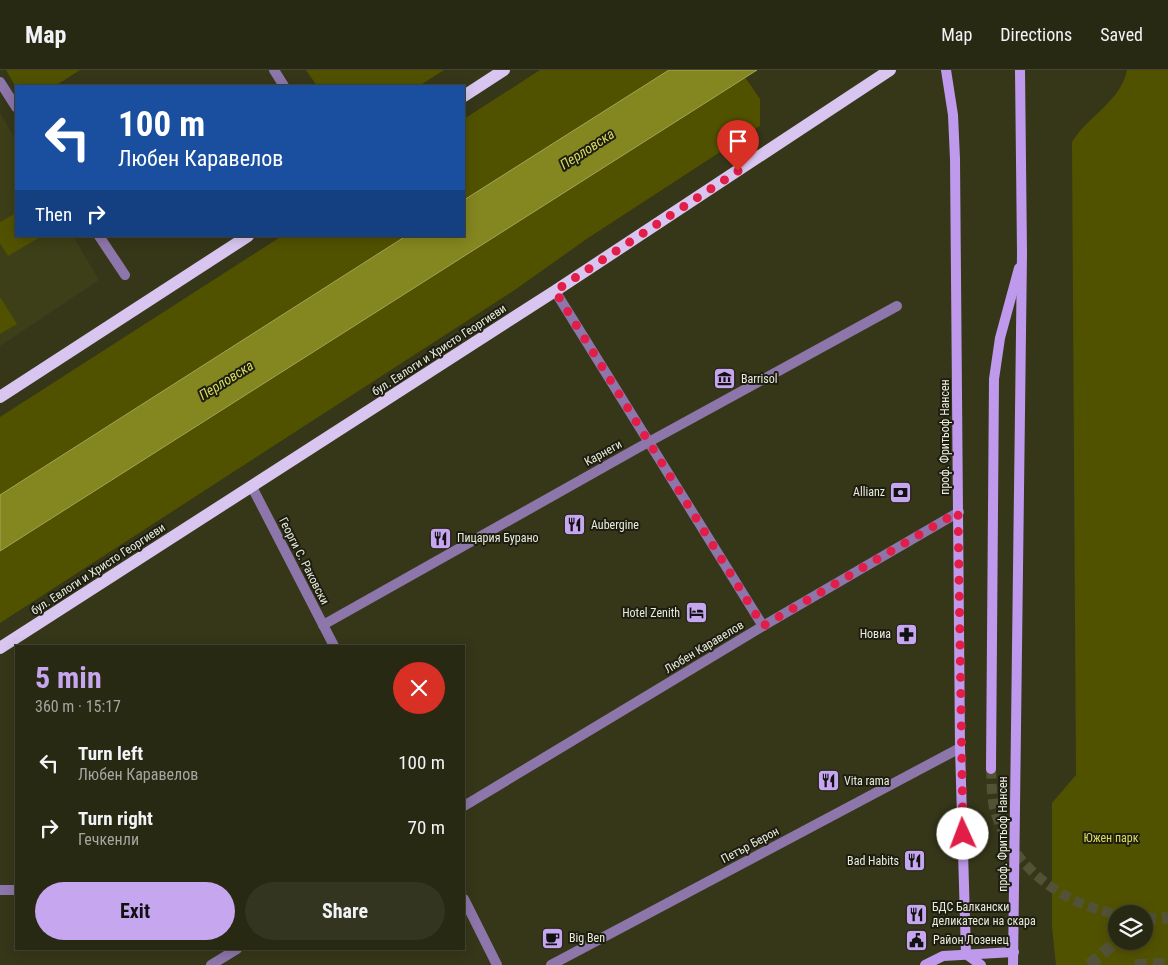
<!DOCTYPE html>
<html lang="en">
<head>
<meta charset="utf-8">
<style>
  body { margin:0; font-family:"Roboto Condensed",sans-serif; background:#343521; color:#f1f3f6; height:100vh; display:flex; flex-direction:column; font-size:19px; white-space:nowrap }
  * { box-sizing:border-box; margin:0 }
  p { font-size:16px; color:#a5a6a0 }
  .icon { flex:none; width:28px; height:28px; fill:none; stroke:currentColor; stroke-width:2; stroke-linecap:round; stroke-linejoin:round }
  .map { position:relative; flex:1; overflow:hidden }
  .sheet { position:absolute; left:15px; top:575px; width:450px; height:305px; display:flex; flex-direction:column; background:#282913; border-radius:0px; box-shadow:0 2px 12px #0003,0 0 0 1px #444533 }
  .sheet>* { flex:none }
  .banner { position:absolute; left:15px; top:15px; width:450px; height:152px; border-radius:0px; box-shadow:0 2px 12px #0003,0 0 0 1px #444533; background:#1a4fa0; color:#fff; overflow:hidden }
  .buttons { position:absolute; left:1108px; top:835px; display:grid; gap:10px }
  .buttons a { display:grid; place-items:center; width:45px; height:45px; border-radius:50%; background:#282913; box-shadow:0 2px 12px #0003,0 0 0 1px #444533; font-size:25px }
  .pin { position:absolute; display:grid; place-items:center; width:42px; height:42px; color:#fff; margin:-51px -21px; border-radius:50% 50% 50% 0; rotate:-45deg; box-shadow:0 0 5px #0007 }
  .pin .icon { rotate:45deg }
  .me { position:absolute; width:55px; margin:-28px; rotate:358deg; stroke-linejoin:round; filter:drop-shadow(0 0 4px #0008) }
  .turn { display:flex; align-items:center; gap:18px; height:105px; padding:0 20px; font-size:22px }
  .turn .icon { width:65px; height:65px; stroke-width:2.5 }
  .turn b { display:block; font-size:35px; line-height:42px }
  .then { display:flex; align-items:center; height:48px; padding:0 20px; background:#0003; gap:10px; font-size:19px }
  .round { display:grid; place-items:center; flex:none; width:52px; height:52px; border-radius:26px; background:#343521 }
  .overview { display:flex; align-items:center; justify-content:space-between; height:85px; padding:0 20px }
  h1 { font-size:30px; font-weight:700; line-height:38px; color:#c7a6f0 }
  .button { display:flex; gap:10px; margin-top:auto; padding:10px 20px }
  .button a { flex:1; height:58px; border-radius:30px; background:#c7a6f0; color:#111; font-size:20px; font-weight:700; line-height:58px; text-align:center }
  .button a+a { background:#343521; color:#f1f3f6 }
  ul { padding:0; list-style:none }
  li { display:flex; align-items:center; gap:15px; height:65px; padding:0 20px }
  li div { flex:1 }
  li b { display:block; font-size:19px }
  li em { font-style:normal }
  header { display:flex; align-items:center; gap:30px; box-sizing:border-box; height:70px; padding:0 25px; background:#282913; border-bottom:1px solid #444533 }
  header strong { font-size:24px }
  nav { display:flex; gap:28px; margin-inline-start:auto; font-size:18px }
  .map>svg:first-child { display:block }
  .built { fill:#3d3f18 }
  .green { fill:#515200; fill-rule:evenodd }
  .water { fill:#848620; stroke:#a3a558 }
  .lines { fill:none; stroke-linecap:round; stroke-linejoin:round }
  .secondary-tunnel { stroke:#515236; stroke-width:10; stroke-dasharray:10 5; stroke-linecap:butt }
  .primary-tunnel { stroke:#515236; stroke-width:12; stroke-dasharray:12 6; stroke-linecap:butt }
  .street { stroke:#8d76aa; stroke-width:10 }
  .secondary { stroke:#bf9aec; stroke-width:10 }
  .primary { stroke:#d8c6f0; stroke-width:12 }
  .route { stroke:#e11d48; stroke-width:9; stroke-dasharray:0 16.2 }
  .labels { text-anchor:middle; stroke-width:4; stroke-linejoin:round; paint-order:stroke }
  .street-label { font-size:12px; fill:#eaecda; stroke:#1d1e11 }
  .poi-label { font-size:12px; fill:#eaecda; stroke:#1d1e11; text-anchor:start }
  .park-label { font-size:12px; fill:#dbde5e; stroke:#1d1e11 }
  .water-label { font-size:14px; font-style:italic; fill:#d8dc5c; stroke:#1d1e11 }
</style>
</head>
<body>
<header>
<strong>Map</strong>
<nav><a>Map</a><a>Directions</a><a>Saved</a></nav>
</header>
<div class="map">
<svg width="1168" height="895" viewBox="0 0 1168 895">
  <rect width="100%" height="100%" fill="#363719"/>
  <!-- built -->
  <polygon class="built" points="0,43 16,70 16,166 73,166 99,210 0,276"/>
  <!-- green -->
  <g class="green">
    <polygon points="6,0 80,0 55,16 16,17"/>
    <polygon points="306,0 444,0 419,16 317,16"/>
    <polygon points="540,0 740,0 760,29 760,56 588,168 516,219 0,553 0,347 282,166 464,166 464,49"/>
    <path d="M1127,0H1168V895H1056L1052,857V733L1076,705L1072,72C1088,46 1121,31 1127,0ZM1116,844H1144V871H1116Z"/>
    <polygon points="16,143 16,166 42,166 8,186 0,173 0,152"/>
    <polygon points="0,227 17,254 0,264"/>
  </g>
  <!-- water -->
  <polygon class="water" points="669,0 757,0 0,481 0,425 406,166 464,166 464,130"/>
  <g class="lines">
    <!-- secondary-tunnel -->
    <g class="secondary-tunnel">
      <path d="M991,699C992,712 991,728 995,741C1012,797 1062,834 1117,844"/>
      <polyline points="1144,848 1146,848"/>
    </g>
    <!-- primary-tunnel -->
    <g class="primary-tunnel">
      <polyline points="1144,849 1168,848"/>
      <polyline points="1089,895 1117,871"/>
      <polyline points="1135,895 1168,894"/>
    </g>
    <!-- street -->
    <g class="street">
      <polyline points="274,0 284,16"/>
      <polyline points="0,12 16,37"/>
      <polyline points="99,166 125,205"/>
      <polyline points="555,221 763,556"/>
      <polyline points="252,417 334,576"/>
      <polyline points="323,555 636,379 897,236"/>
      <polyline points="464,736 763,556 959,442"/>
      <polyline points="0,820 16,820"/>
      <polyline points="464,829 497,895"/>
      <polyline points="211,895 237,879"/>
      <polyline points="551,895 960,678"/>
    </g>
    <!-- secondary -->
    <g class="secondary">
      <polyline points="946,0 953,45 955,89 960,678 966,884"/>
      <polyline points="991,699 994,309 1000,268 1019,198"/>
      <polyline points="966,884 981,895"/>
      <polyline points="925,895 943,886 1014,882"/>
      <polyline points="1013,895 1022,183 1020,0"/>
    </g>
    <!-- primary -->
    <g class="primary">
      <polyline points="464,26 504,0"/>
      <polyline points="0,327 248,166"/>
      <polyline points="0,578 555,221 890,0"/>
    </g>
  </g>
  <g class="lines">
    <!-- route -->
    <polyline class="route" points="738,101 555,221 763,556 958,442 963,764"/>
  </g>
  <!-- icons -->
  <defs>
    <symbol id="museum-square" viewBox="-11 -11 22 22"><rect x="-9" y="-9" width="18" height="18" rx="4" fill="#c7a6f0" stroke="#1d1e11"/><path d="M0-6L6-3V-2H-6V-3ZM-5-1h2V3h-2ZM-1-1h2V3h-2ZM3-1h2V3H3ZM-6 4H6V6H-6Z" fill="#111"/></symbol>
    <symbol id="bank-square" viewBox="-11 -11 22 22"><rect x="-9" y="-9" width="18" height="18" rx="4" fill="#c7a6f0" stroke="#1d1e11"/><path d="M-6-4H6V4H-6ZM0-2.3a2.3 2.3 0 1 0 0 4.6a2.3 2.3 0 1 0 0-4.6Z" fill="#111"/></symbol>
    <symbol id="restaurant-square" viewBox="-11 -11 22 22"><rect x="-9" y="-9" width="18" height="18" rx="4" fill="#c7a6f0" stroke="#1d1e11"/><path d="M-5-6h1v4h1v-4h1v4h1v-4h1v5L-1.5 .5V6h-2V.5L-5-1ZM5-6V6H3V1.5H1.5Q1.5-4 5-6Z" fill="#111"/></symbol>
    <symbol id="hotel-square" viewBox="-11 -11 22 22"><rect x="-9" y="-9" width="18" height="18" rx="4" fill="#c7a6f0" stroke="#1d1e11"/><path d="M-6-4.5h1.5V1H6V5H4.5V3h-9V5H-6ZM-4 0a1.8 1.8 0 1 1 3.6 0ZM.5 0V-2.5h3Q6-2.5 6 0Z" fill="#111"/></symbol>
    <symbol id="pharmacy-square" viewBox="-11 -11 22 22"><rect x="-9" y="-9" width="18" height="18" rx="4" fill="#c7a6f0" stroke="#1d1e11"/><path d="M-2-6h4v4h4v4h-4v4h-4v-4h-4v-4h4Z" fill="#111"/></symbol>
    <symbol id="cafe-square" viewBox="-11 -11 22 22"><rect x="-9" y="-9" width="18" height="18" rx="4" fill="#c7a6f0" stroke="#1d1e11"/><path d="M-5.5-4.5H6V0H3Q3 3.5 0 3.5H-2.5Q-5.5 3.5-5.5 0ZM3-3.2v2h1.7v-2ZM-6 4.5H4V6H-6Z" fill="#111"/></symbol>
    <symbol id="civic-square" viewBox="-11 -11 22 22"><rect x="-9" y="-9" width="18" height="18" rx="4" fill="#c7a6f0" stroke="#1d1e11"/><path d="M-.6-6.5H3V-4.5H.6V-3L4-1V1h2V6H-6V1h2V-1L-.6-3ZM-1.2 2.5V6h2.4V2.5Z" fill="#111"/></symbol>
  </defs>
  <g fill-rule="evenodd">
    <use href="#museum-square" x="712" y="296" width="25" height="25"/>
    <use href="#bank-square" x="888" y="410" width="25" height="25"/>
    <use href="#restaurant-square" x="562" y="442" width="25" height="25"/>
    <use href="#restaurant-square" x="428" y="456" width="25" height="25"/>
    <use href="#hotel-square" x="684" y="530" width="25" height="25"/>
    <use href="#pharmacy-square" x="894" y="552" width="25" height="25"/>
    <use href="#restaurant-square" x="816" y="698" width="25" height="25"/>
    <use href="#restaurant-square" x="902" y="778" width="25" height="25"/>
    <use href="#restaurant-square" x="904" y="832" width="25" height="25"/>
    <use href="#cafe-square" x="540" y="856" width="25" height="25"/>
    <use href="#civic-square" x="904" y="858" width="25" height="25"/>
  </g>
  <g class="labels">
    <!-- street labels -->
    <g class="street-label">
      <text transform="translate(439 280) rotate(-33)" y="4">бул. Евлоги и Христо Георгиеви</text>
      <text transform="translate(945 367) rotate(-90)" y="4">проф. Фритьоф Нансен</text>
      <text transform="translate(603 383) rotate(-29)" y="4">Карнеги</text>
      <text transform="translate(304 491) rotate(63)" y="4">Георги С. Раковски</text>
      <text transform="translate(98 499) rotate(-33)" y="4">бул. Евлоги и Христо Георгиеви</text>
      <text transform="translate(704 577) rotate(-31)" y="4">Любен Каравелов</text>
      <text transform="translate(1003 764) rotate(-90)" y="4">проф. Фритьоф Нансен</text>
      <text transform="translate(750 775) rotate(-28)" y="4">Петър Берон</text>
    </g>
    <!-- poi labels -->
    <g class="poi-label">
      <text x="741" y="313">Barrisol</text>
      <text x="885" y="426" text-anchor="end">Allianz</text>
      <text x="591" y="459">Aubergine</text>
      <text x="457" y="472">Пицария Бурано</text>
      <text x="680" y="547" text-anchor="end">Hotel Zenith</text>
      <text x="891" y="568" text-anchor="end">Новиа</text>
      <text x="844" y="715">Vita rama</text>
      <text x="899" y="795" text-anchor="end">Bad Habits</text>
      <text x="932" y="841">БДС Балкански<tspan x="932" dy="14">деликатеси на скара</tspan></text>
      <text x="569" y="872">Big Ben</text>
      <text x="933" y="874">Район Лозенец</text>
    </g>
    <!-- park labels -->
    <g class="park-label">
      <text x="1111" y="772">Южен парк</text>
    </g>
    <!-- water labels -->
    <g class="water-label">
      <text transform="translate(587 79) rotate(-33)" y="5">Перловска</text>
      <text transform="translate(226 310) rotate(-32)" y="5">Перловска</text>
    </g>
  </g>
</svg>
<div class="buttons">
<a><svg class="icon" aria-label="layers" viewBox="0 0 24 24"><path d="M12 4l9 5-9 5-9-5zM3 14l9 5 9-5"/></svg></a>
</div>
<div class="pin" style="left:738px;top:101px;background:#d93025"><svg class="icon" aria-label="arrive" viewBox="0 0 24 24"><path d="M6 21V4h12l-3 4 3 4H6"/></svg></div>
<svg class="me" style="left:963px;top:764px" viewBox="-20 -20 40 40"><circle r="19" fill="#fff"/><path d="M0-13L10 11 0 6-10 11z" fill="#e11d48"/></svg>
<div class="banner">
<div class="turn"><svg class="icon" aria-label="left" viewBox="0 0 24 24"><path d="M17 20v-9H6M10 6l-5 5 5 5"/></svg><div><b>100 m</b>Любен Каравелов</div></div>
<div class="then">Then<svg class="icon" aria-label="right" viewBox="0 0 24 24"><path d="M7 20v-9h11M14 6l5 5-5 5"/></svg></div>
</div>
<section class="sheet">
<div class="overview"><div><h1>5 min</h1><p>360 m · 15:17</p></div><a class="round" style="background:#d93025;color:#fff"><svg class="icon" aria-label="close" viewBox="0 0 24 24"><path d="M6 6l12 12M18 6L6 18"/></svg></a></div>
<ul>
<li><svg class="icon" aria-label="left" viewBox="0 0 24 24"><path d="M17 20v-9H6M10 6l-5 5 5 5"/></svg><div><b>Turn left</b><p>Любен Каравелов</p></div><em>100 m</em></li>
<li><svg class="icon" aria-label="right" viewBox="0 0 24 24"><path d="M7 20v-9h11M14 6l5 5-5 5"/></svg><div><b>Turn right</b><p>Гечкенли</p></div><em>70 m</em></li>
</ul>
<div class="button"><a>Exit</a><a>Share</a></div>
</section>
</div>
</body>
</html>
